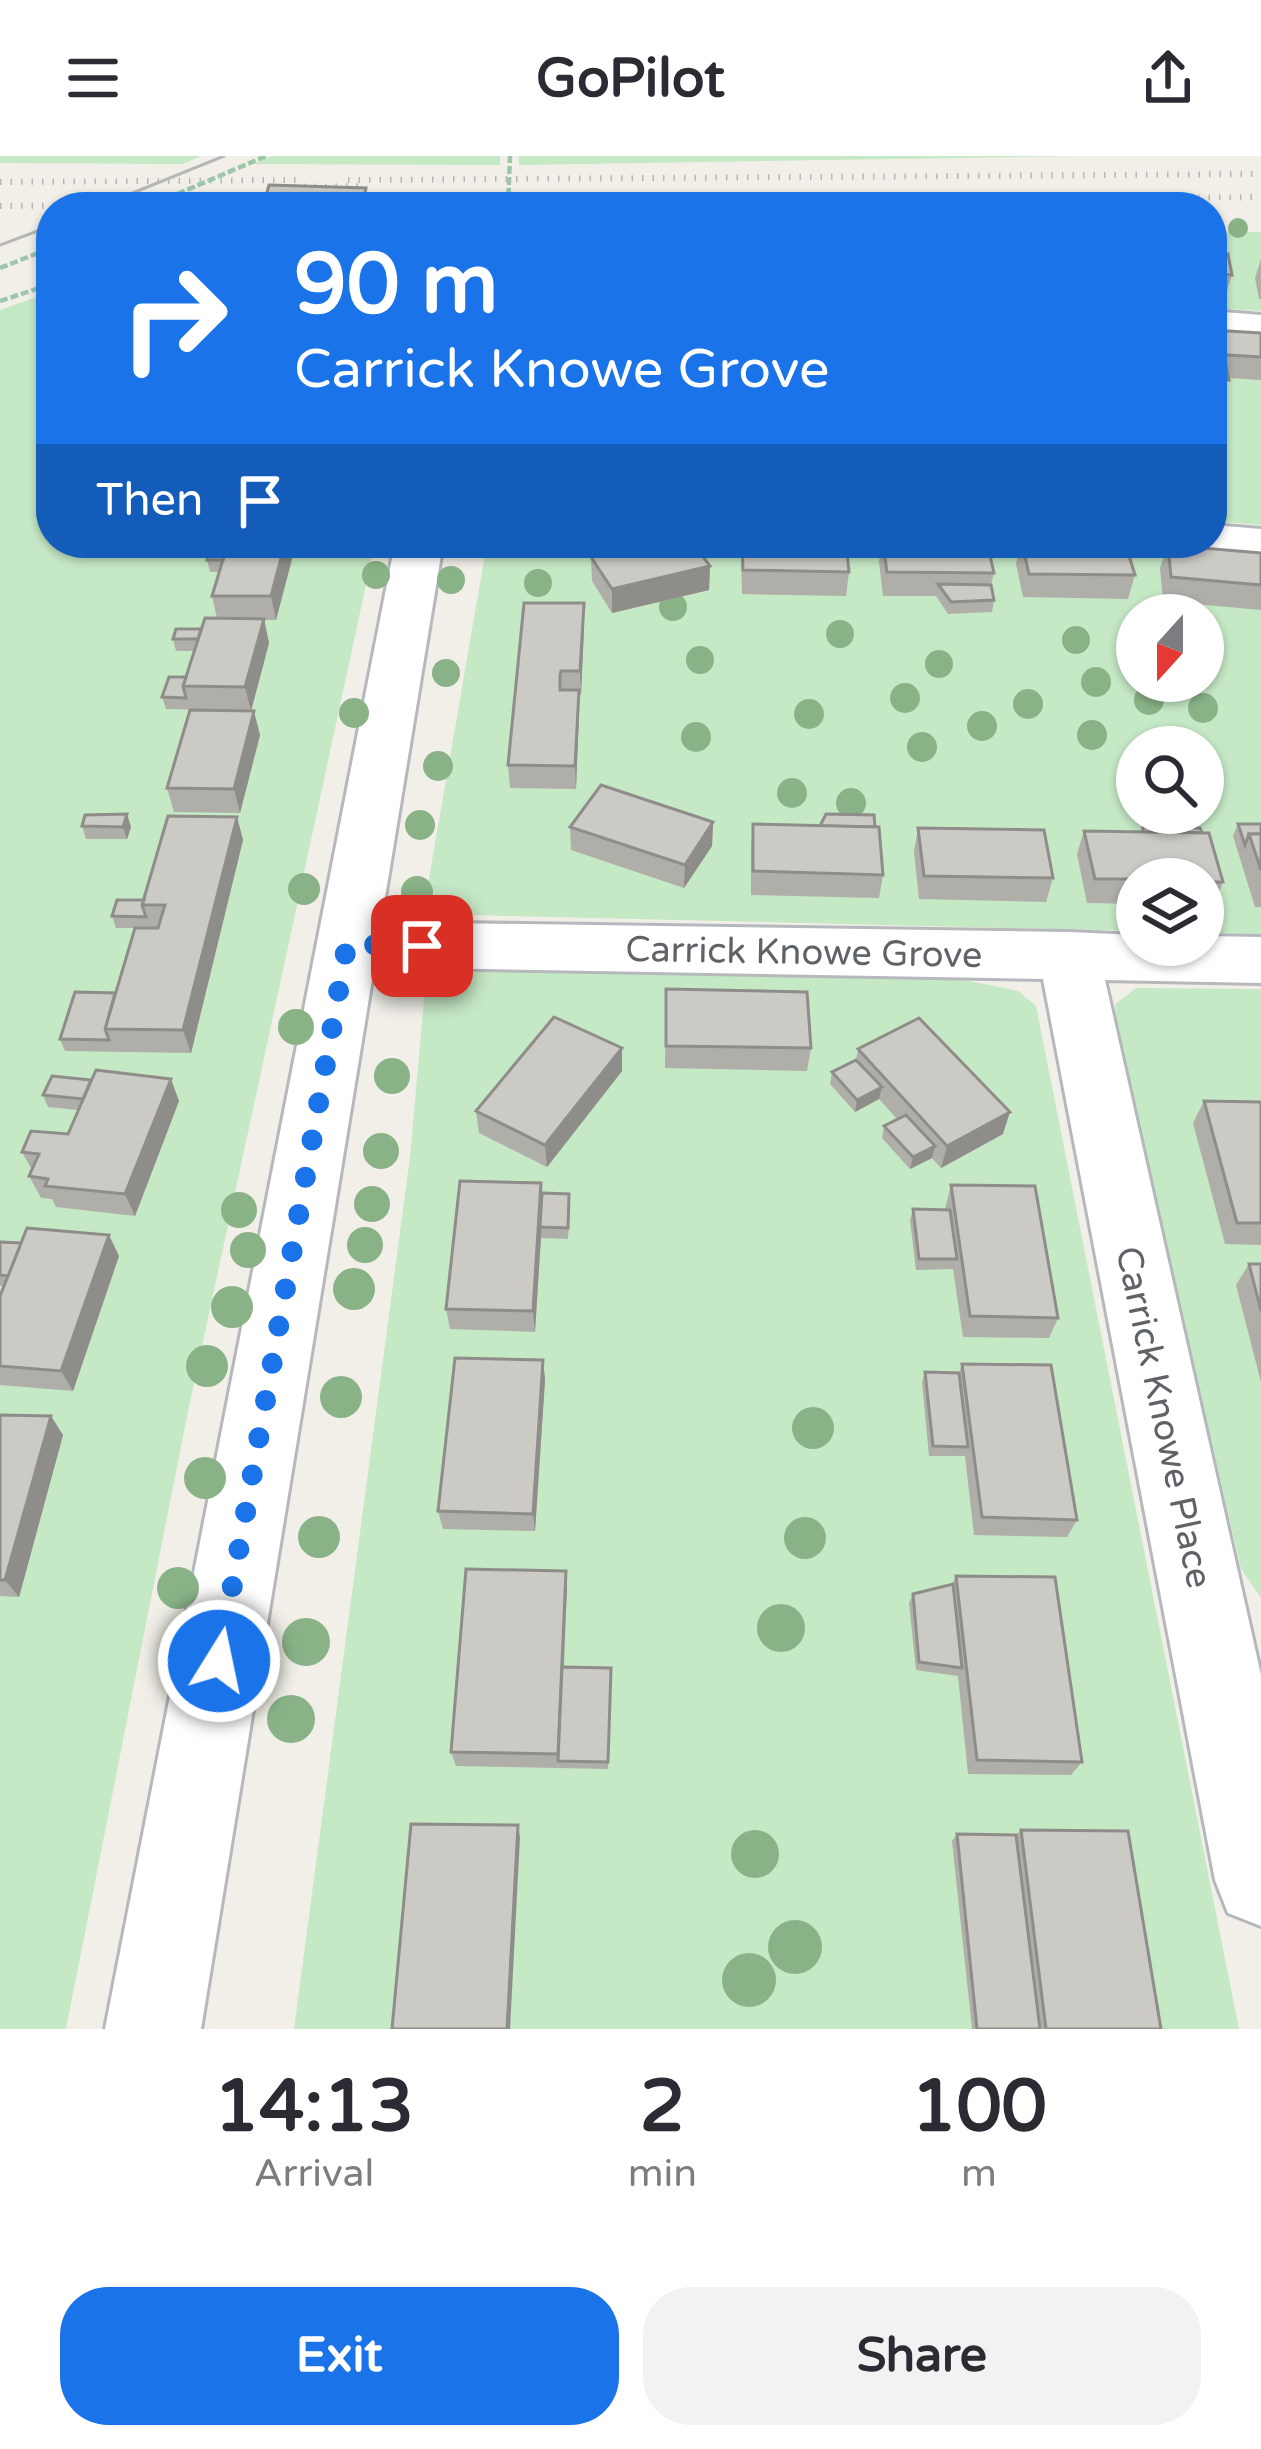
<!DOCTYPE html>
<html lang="en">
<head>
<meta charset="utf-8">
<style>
  body { margin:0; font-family:"Varela Round",sans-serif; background:#f2f2f3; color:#2b2b33; height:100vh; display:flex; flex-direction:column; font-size:45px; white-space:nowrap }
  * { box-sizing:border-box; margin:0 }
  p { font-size:39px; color:#7c7c81 }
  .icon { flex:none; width:66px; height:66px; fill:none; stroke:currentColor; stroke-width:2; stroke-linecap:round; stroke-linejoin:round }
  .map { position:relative; height:1873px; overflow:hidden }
  .side { display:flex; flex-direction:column; background:#fff; flex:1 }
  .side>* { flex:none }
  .top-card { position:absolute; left:36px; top:36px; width:1191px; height:366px; border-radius:48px; box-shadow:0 3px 9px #0004; background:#1a73e8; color:#fff; overflow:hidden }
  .needle { width:78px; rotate:201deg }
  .buttons { position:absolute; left:1116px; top:438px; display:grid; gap:24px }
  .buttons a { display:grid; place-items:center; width:108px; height:108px; border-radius:50%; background:#fff; box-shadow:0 3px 9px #0004; font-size:60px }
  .pin { position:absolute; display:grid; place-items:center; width:102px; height:102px; color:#fff; margin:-51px; border-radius:24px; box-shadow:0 6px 18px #0006 }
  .me { position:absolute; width:132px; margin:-66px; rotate:10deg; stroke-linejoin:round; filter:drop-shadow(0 0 9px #0008) }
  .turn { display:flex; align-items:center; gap:42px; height:252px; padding:0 60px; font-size:54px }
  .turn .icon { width:156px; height:156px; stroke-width:2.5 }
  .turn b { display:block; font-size:84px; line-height:102px }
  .then { display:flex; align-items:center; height:114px; padding:0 60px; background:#0003; gap:24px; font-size:45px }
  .eta { display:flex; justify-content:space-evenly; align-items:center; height:204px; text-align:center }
  .eta b { font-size:72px; font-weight:700; line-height:84px }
  .cta { display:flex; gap:24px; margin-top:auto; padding:24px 60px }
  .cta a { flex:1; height:138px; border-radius:48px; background:#1a73e8; color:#fff; font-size:48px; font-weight:700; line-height:138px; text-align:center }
  .cta a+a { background:#f2f2f3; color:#2b2b33 }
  header { display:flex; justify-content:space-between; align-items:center; height:156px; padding:0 60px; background:#fff; font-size:54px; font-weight:700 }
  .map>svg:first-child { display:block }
  .green { fill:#c5e8c5; fill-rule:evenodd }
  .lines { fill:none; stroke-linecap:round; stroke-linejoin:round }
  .minor-casing { stroke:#b5b8bc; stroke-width:6 }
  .path { stroke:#9cc7a9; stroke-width:4.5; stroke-dasharray:8 3; stroke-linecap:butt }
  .minor { fill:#fff; fill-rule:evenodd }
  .tram { stroke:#b6b7b8; stroke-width:3 }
  .rail { stroke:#b6b7b8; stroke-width:6; stroke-dasharray:1.5 9; stroke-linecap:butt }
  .path-bridge { stroke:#9cc7a9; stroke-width:4.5; stroke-dasharray:8 3; stroke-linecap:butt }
  .tree { fill:#89b387 }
  .wall { fill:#afaea9 }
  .shaded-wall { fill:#8f8d8a }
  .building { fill:#cccac5; stroke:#8f8d8a; stroke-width:3 }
  .route { stroke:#1a73e8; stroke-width:21; stroke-dasharray:0 37.8 }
  .labels { text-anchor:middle; stroke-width:9; stroke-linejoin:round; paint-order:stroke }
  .street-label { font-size:36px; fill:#5f6368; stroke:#fff }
</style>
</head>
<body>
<header><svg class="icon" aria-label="menu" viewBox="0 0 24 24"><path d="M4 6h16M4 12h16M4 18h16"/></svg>GoPilot<svg class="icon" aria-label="share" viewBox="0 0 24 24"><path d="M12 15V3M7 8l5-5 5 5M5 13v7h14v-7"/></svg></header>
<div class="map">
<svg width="1261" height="1873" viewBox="0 0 1261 1873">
  <rect width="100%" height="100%" fill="#f1efe8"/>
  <!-- green -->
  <g class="green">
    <polygon points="0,0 201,0 183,8 0,7"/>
    <polygon points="272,0 500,0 500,9 253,8"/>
    <polygon points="519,0 1075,0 519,9"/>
    <polygon points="1212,76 1261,76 1261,155 1212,152"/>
    <polygon points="51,136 51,387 375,387 188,1255 66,1873 0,1873 0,1130 24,1131 0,1097 0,154"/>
    <polygon points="1212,182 1261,186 1261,369 1212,365"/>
    <path d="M487,387H1091L1261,400V778L1203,777V723H1137V775L465,759L434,753L427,746V734ZM1137,459H1203V525H1137ZM1137,591H1203V657H1137Z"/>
    <polygon points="458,813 960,823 1018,835 1036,850 1239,1873 1034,1873 953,1686 972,1873 294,1873 410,1001 425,834 442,817"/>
    <polygon points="1136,832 1261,833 1261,1442 1241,1413 1116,874 1115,848"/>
  </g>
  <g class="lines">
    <defs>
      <g id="minor">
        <polygon points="1212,155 1261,159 1261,183 1212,179"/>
        <polygon points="1212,369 1261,373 1261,401 1195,393 1191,387 1212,387"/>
        <polygon points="395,387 443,387 381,766 1069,776 1137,779 1137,789 1203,789 1203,780 1261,781 1261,827 1105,824 1261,1519 1261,1770 1228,1757 1215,1724 1043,823 374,811 201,1873 105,1873"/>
      </g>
    </defs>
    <!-- minor casing -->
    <use href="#minor" class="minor-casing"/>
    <!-- path -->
    <g class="path">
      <polyline points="0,112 51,92"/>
      <polyline points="0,145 51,128"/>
    </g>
    <!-- minor -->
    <use href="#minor" class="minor"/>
    <!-- tram -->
    <g class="tram">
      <polyline points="98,51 224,0"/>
      <polyline points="0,89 51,70"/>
    </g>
    <!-- rail -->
    <g class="rail">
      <polyline points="348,24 1261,18"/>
      <polyline points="0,26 300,24"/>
      <polyline points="283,31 367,30"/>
      <polyline points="337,48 1261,41"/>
      <polyline points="0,50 295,48"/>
    </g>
    <!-- path-bridge -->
    <g class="path-bridge">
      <polyline points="147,51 266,0"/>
      <polyline points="508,51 510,0"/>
    </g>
  </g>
  <!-- trees -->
  <g class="tree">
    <circle cx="1238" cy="72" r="10"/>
    <circle cx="376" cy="419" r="14"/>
    <circle cx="451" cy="424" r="14"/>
    <circle cx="538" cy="427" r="14"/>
    <circle cx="673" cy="451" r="14"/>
    <circle cx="840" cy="478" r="14"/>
    <circle cx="1076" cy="484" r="14"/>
    <circle cx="700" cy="504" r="14"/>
    <circle cx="939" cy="508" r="14"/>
    <circle cx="446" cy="517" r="14"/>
    <circle cx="1096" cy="526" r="15"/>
    <circle cx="905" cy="542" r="15"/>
    <circle cx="1149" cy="544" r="15"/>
    <circle cx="1028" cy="548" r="15"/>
    <circle cx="1203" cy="552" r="15"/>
    <circle cx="354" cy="557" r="15"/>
    <circle cx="809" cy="558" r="15"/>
    <circle cx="982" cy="570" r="15"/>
    <circle cx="1092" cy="579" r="15"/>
    <circle cx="696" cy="581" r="15"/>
    <circle cx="922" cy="591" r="15"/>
    <circle cx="438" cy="610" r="15"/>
    <circle cx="792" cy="637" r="15"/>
    <circle cx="851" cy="647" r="15"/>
    <circle cx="420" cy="669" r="15"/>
    <circle cx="304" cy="733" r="16"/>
    <circle cx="417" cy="736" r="16"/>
    <circle cx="296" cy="871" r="18"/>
    <circle cx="392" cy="920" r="18"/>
    <circle cx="381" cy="995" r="18"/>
    <circle cx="372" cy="1048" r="18"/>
    <circle cx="239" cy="1054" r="18"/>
    <circle cx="365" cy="1089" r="18"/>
    <circle cx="248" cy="1094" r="18"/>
    <circle cx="354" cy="1133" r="21"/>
    <circle cx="232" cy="1151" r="21"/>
    <circle cx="207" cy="1210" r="21"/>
    <circle cx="341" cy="1241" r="21"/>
    <circle cx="813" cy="1272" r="21"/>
    <circle cx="205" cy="1322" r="21"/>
    <circle cx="319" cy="1381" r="21"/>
    <circle cx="805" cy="1382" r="21"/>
    <circle cx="178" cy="1432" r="21"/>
    <circle cx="781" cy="1472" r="24"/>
    <circle cx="306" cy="1486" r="24"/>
    <circle cx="291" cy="1563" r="24"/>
    <circle cx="755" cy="1698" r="24"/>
    <circle cx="795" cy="1791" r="27"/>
    <circle cx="749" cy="1824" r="27"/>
  </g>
  <!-- wall -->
  <g class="wall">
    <polygon points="1212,97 1232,119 1225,141 1212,140"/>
    <polygon points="1261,103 1261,143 1259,143 1255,122"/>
    <polygon points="1212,174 1261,177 1261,224 1228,222 1225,235 1212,235"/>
    <polygon points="228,387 289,387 292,403 276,464 264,464 269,487 251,555 260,579 240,657 174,656 167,632 217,554 166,553 162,541 186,521 194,495 176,495 173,483 201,473 217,462 212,440 219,416 210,416 207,404 227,390"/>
    <polygon points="741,387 849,416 846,440 742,438"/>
    <polygon points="882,387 987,387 994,417 991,429 994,444 992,456 948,458 936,440 883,440 879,406"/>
    <polygon points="1021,387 1125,387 1135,419 1128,443 1023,441 1016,408"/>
    <polygon points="1168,389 1261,397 1261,454 1163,445 1160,412"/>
    <polygon points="591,401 710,410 709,434 612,457 592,425"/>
    <polygon points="584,447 584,471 581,539 579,539 576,633 510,632 508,609"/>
    <polygon points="237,661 243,684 191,897 65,895 60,883 115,837 135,772 116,772 112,760 144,744"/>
    <polygon points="713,666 712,690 684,732 571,694 570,671"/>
    <polygon points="753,668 883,719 879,742 751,739 751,692"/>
    <polygon points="1238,668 1261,668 1261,751 1255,751 1233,680"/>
    <polygon points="82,670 131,671 127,683 86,683"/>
    <polygon points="1143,671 1223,726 1214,750 1203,749 1203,723 1137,723 1137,748 1087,747 1077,698 1084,675 1142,676"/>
    <polygon points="918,672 1053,722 1046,746 919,743 914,696"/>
    <polygon points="666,833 811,892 807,915 665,912"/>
    <polygon points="858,893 1003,978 941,1012 932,1002 910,1013 882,982 884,970 897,963 879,943 855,956 830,928 832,916 856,904"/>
    <polygon points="622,915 547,1011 479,977 476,955"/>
    <polygon points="43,939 179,945 135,1060 56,1051 52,1043 41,1042 29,1020 32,1014 22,996 68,978 78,954 48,951"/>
    <polygon points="1204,945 1261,946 1261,1089 1225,1088 1193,967"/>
    <polygon points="951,1029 1058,1162 1049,1182 963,1181 953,1113 916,1114 910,1064 913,1053 945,1053"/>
    <polygon points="542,1037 569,1038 570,1049 568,1083 541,1082 541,1080 535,1176 450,1173 446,1153"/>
    <polygon points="0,1086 119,1100 73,1235 0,1229 0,1140 4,1130 0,1130"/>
    <polygon points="1249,1108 1261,1108 1261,1226 1236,1129"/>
    <polygon points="543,1204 545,1224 535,1375 443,1373 438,1355"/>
    <polygon points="962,1208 1077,1364 1067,1381 974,1379 965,1300 929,1300 922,1226 925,1216 959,1217"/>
    <polygon points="0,1259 63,1279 19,1441 0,1440"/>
    <polygon points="566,1415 567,1431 564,1511 611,1512 608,1613 456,1610 451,1596"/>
    <polygon points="956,1420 1082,1606 1071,1619 968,1618 958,1520 916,1514 909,1447 913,1438 952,1428"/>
    <polygon points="1021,1674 1161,1873 972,1873 952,1685 957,1678 1016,1679"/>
  </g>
  <!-- shaded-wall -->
  <g class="shaded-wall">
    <polygon points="285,387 289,387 292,403 276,464 271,440"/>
    <polygon points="710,410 709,434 612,457 612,433"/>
    <polygon points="584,447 584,471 581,539 580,515"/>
    <polygon points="264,463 269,487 251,555 245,531"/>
    <polygon points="579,534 579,558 576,633 575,610"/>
    <polygon points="254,555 260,579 240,657 234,633"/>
    <polygon points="127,658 131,671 127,683 123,671"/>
    <polygon points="237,661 243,684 191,897 183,874"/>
    <polygon points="713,666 712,690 684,732 685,709"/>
    <polygon points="622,892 622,915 547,1011 545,989"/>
    <polygon points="171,923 179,945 135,1060 125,1038"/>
    <polygon points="882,931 879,943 855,956 857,944"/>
    <polygon points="1010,956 1003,978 941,1012 947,990"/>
    <polygon points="935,990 932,1002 910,1013 913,1001"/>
    <polygon points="541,1027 543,1049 535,1176 533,1155"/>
    <polygon points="109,1079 119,1100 73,1235 61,1215"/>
    <polygon points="543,1204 545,1224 535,1375 533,1358"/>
    <polygon points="51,1260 63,1279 19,1441 5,1424"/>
    <polygon points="566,1415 567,1431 558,1605 558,1598"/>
    <polygon points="518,1669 520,1681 510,1873 507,1873"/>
  </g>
  <!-- building -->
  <g class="building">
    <polygon points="269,29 366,32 362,51 263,51"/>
    <polygon points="1212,97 1228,98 1232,119 1212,117"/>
    <polygon points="1212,174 1261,177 1261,201 1212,198"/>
    <polygon points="1212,209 1226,210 1229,224 1212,222"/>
    <polygon points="228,387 285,387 271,440 212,440"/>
    <polygon points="654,387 693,387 710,410 612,433 591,401"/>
    <polygon points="742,387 846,387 849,416 743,414"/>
    <polygon points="883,387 987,387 994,417 887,416"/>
    <polygon points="1022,387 1125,387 1135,419 1029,418"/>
    <polygon points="1168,389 1261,397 1261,429 1171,421"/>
    <polygon points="211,390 227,390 223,404 207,404"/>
    <polygon points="938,428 991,429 994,444 951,446"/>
    <polygon points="524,447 584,447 580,515 561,515 560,520 560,534 579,534 575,610 508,609"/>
    <polygon points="205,462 264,463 245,531 183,530"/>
    <polygon points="176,473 201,473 198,483 173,483"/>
    <polygon points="169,521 186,521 183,530 186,542 162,541"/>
    <polygon points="190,554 254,555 234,633 167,632"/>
    <polygon points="601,629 713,666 685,709 570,671"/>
    <polygon points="127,658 123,671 82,670 85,659"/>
    <polygon points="826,658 874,659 875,671 820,670"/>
    <polygon points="168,660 237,661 183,874 105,873 135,772 158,772 165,749 142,749"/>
    <polygon points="753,668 879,671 883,719 753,715"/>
    <polygon points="1238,668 1261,668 1261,678 1249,678 1245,689"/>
    <polygon points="1143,671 1200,672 1202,677 1143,676"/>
    <polygon points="918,672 1044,674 1053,722 924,720"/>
    <polygon points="1084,675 1209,677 1223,726 1203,726 1203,723 1095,723"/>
    <polygon points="1249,678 1261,678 1261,714"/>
    <polygon points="117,744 144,744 142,749 146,761 112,760"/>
    <polygon points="666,833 807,836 811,892 666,890"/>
    <polygon points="75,836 115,837 105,873 109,884 60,883"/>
    <polygon points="554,861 622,892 545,989 476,955"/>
    <polygon points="919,862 1010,956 947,990 858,893"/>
    <polygon points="856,904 882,931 857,944 832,916"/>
    <polygon points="96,914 171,923 125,1038 45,1030 48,1023 29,1020 39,998 22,996 31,975 68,978"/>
    <polygon points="52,920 91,924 83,943 43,939"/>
    <polygon points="1204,945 1261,946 1261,1067 1237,1067"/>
    <polygon points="906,959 935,990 913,1001 884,970"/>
    <polygon points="460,1025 541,1027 533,1155 446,1153"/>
    <polygon points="951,1029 1035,1030 1058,1162 970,1160"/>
    <polygon points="542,1037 569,1038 568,1072 540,1071"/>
    <polygon points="913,1053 950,1054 957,1103 919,1103"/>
    <polygon points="27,1072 109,1079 61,1215 0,1210 0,1140"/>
    <polygon points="0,1086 21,1087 8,1120 0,1119"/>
    <polygon points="1249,1108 1261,1108 1261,1155"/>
    <polygon points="455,1202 543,1204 533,1358 438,1355"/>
    <polygon points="962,1208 1051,1209 1077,1364 982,1361"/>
    <polygon points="925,1216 959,1217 968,1291 933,1290"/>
    <polygon points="0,1259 51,1260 5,1424 0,1424"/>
    <polygon points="466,1413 566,1415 558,1598 451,1596"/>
    <polygon points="956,1420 1055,1421 1082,1606 977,1604"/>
    <polygon points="953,1428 962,1512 919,1506 913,1438"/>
    <polygon points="562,1511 611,1512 608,1606 558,1605"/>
    <polygon points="411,1668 518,1669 507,1873 392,1873"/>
    <polygon points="1021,1674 1128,1675 1161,1873 1046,1873"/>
    <polygon points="957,1678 1016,1679 1040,1873 977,1873"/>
  </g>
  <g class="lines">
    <!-- route -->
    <polyline class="route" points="219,1505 347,788 422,790"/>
  </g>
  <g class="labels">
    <!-- street labels -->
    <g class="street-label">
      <text transform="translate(804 795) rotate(1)" y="13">Carrick Knowe Grove</text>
      <text transform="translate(1165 1261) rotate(78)" y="13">Carrick Knowe Place</text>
    </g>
  </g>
</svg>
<div class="buttons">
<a><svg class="needle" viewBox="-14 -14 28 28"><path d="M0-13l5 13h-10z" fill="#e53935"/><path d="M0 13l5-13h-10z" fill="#7c7c81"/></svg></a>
<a><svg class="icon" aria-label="search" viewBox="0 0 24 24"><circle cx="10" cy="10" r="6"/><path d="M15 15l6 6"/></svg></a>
<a><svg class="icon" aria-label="layers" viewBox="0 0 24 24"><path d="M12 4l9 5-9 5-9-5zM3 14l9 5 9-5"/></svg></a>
</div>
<div class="pin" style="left:422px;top:790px;background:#d93025"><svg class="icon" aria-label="arrive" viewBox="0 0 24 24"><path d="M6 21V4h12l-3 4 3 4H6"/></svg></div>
<svg class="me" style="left:219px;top:1505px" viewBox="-20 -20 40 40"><circle r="17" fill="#1a73e8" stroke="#fff" stroke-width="3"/><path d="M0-11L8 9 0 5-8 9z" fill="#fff"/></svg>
<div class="top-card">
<div class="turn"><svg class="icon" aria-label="right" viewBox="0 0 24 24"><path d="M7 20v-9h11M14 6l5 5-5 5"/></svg><div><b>90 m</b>Carrick Knowe Grove</div></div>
<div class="then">Then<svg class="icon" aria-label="arrive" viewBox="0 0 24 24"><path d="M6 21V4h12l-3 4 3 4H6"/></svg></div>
</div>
</div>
<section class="side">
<div class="eta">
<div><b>14:13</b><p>Arrival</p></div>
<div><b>2</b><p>min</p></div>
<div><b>100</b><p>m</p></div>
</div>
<div class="cta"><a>Exit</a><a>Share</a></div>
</section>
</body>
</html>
